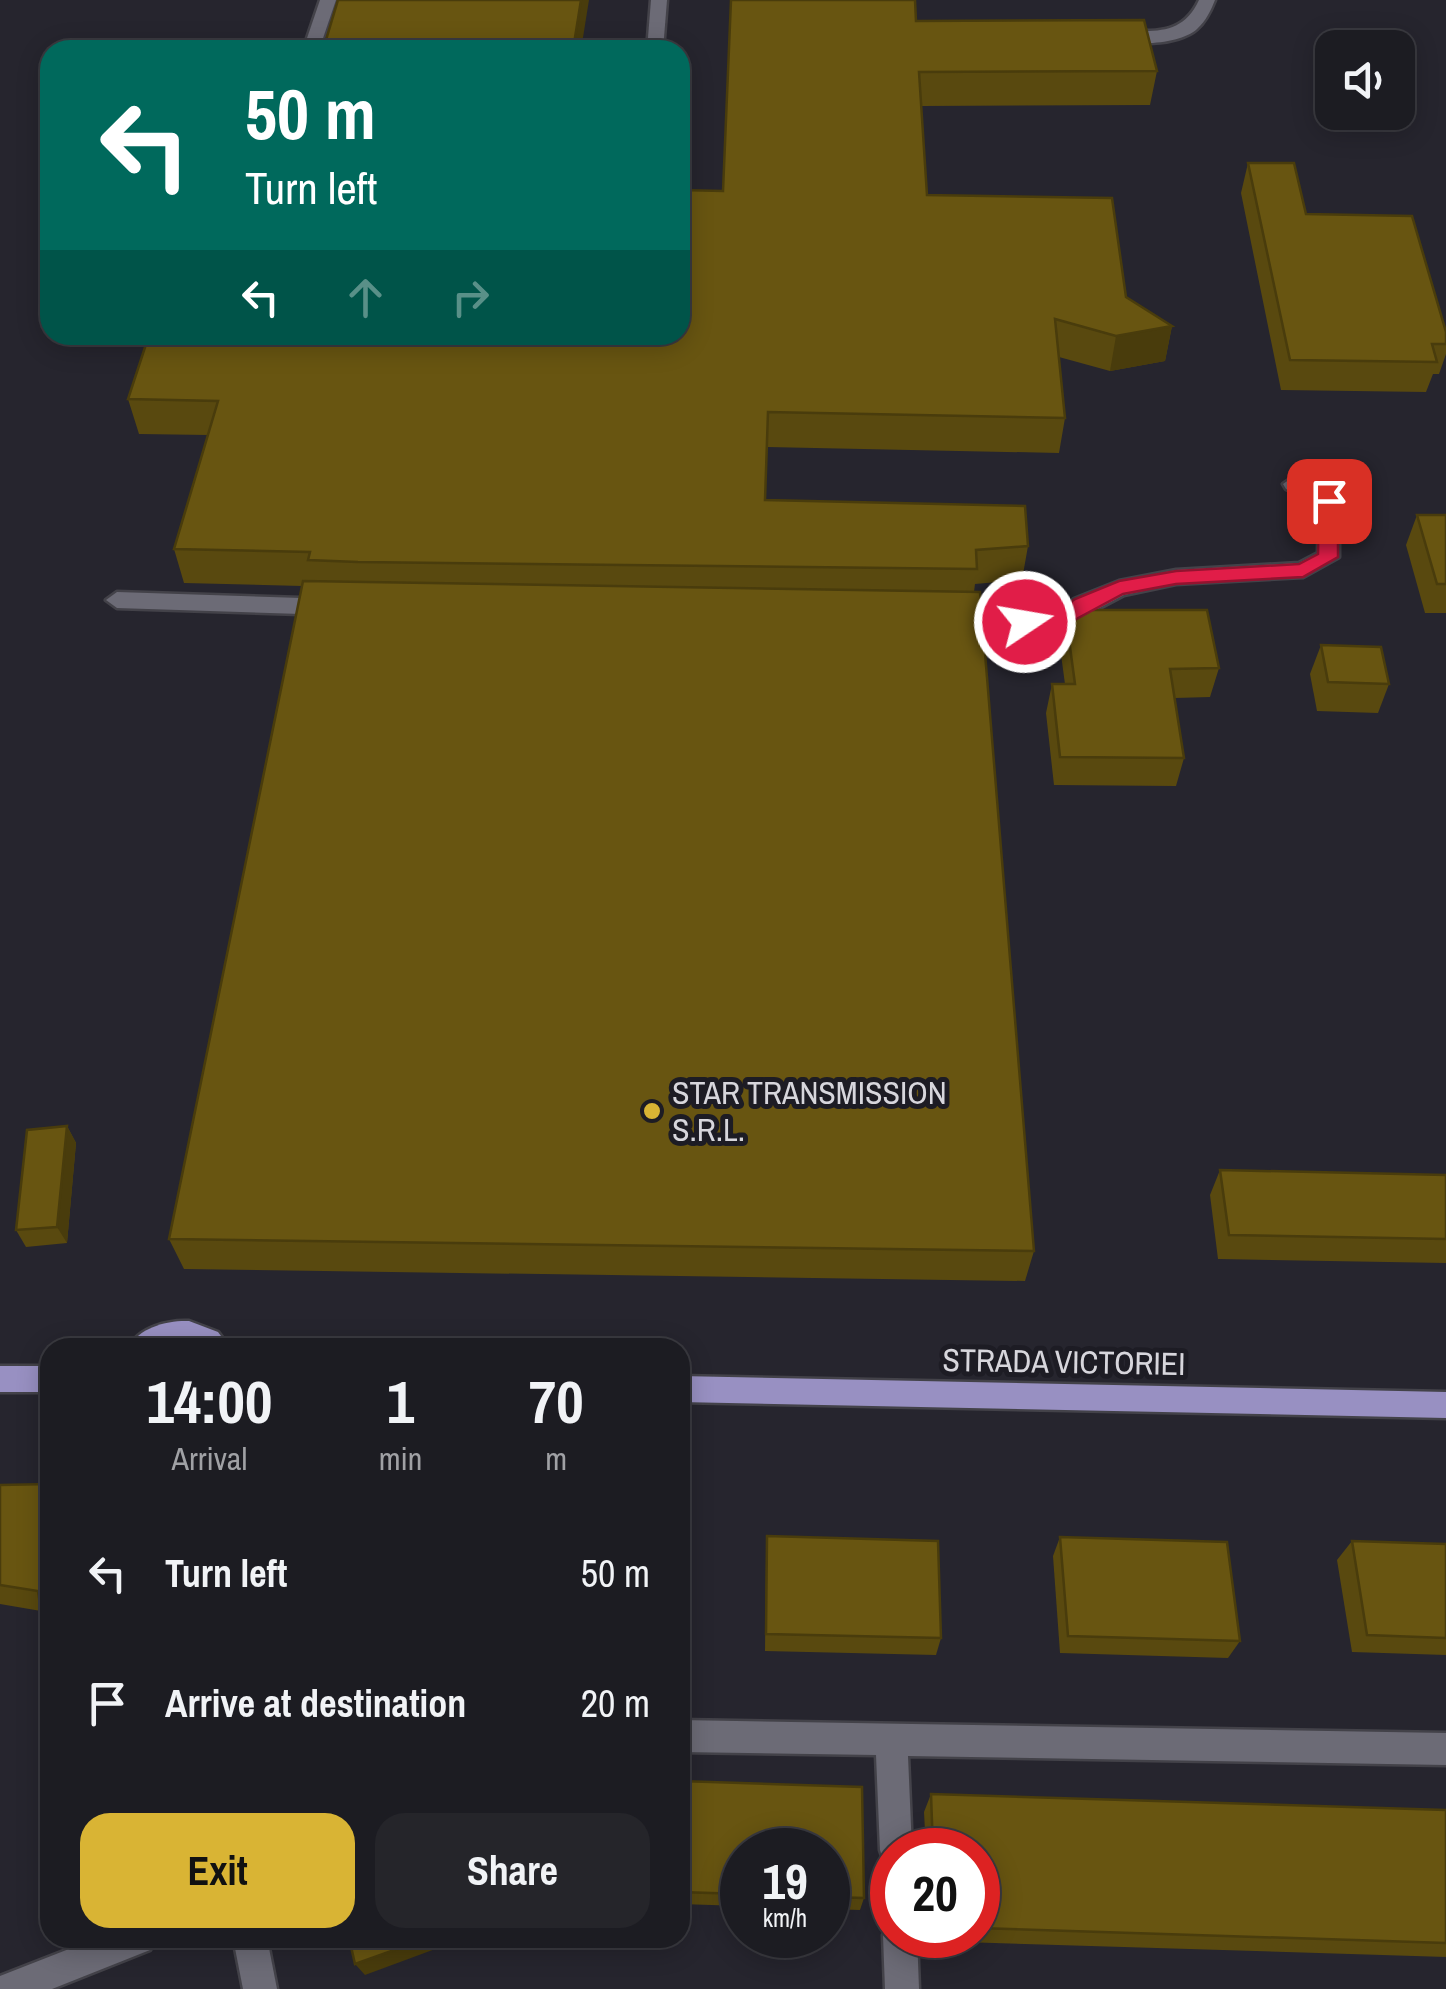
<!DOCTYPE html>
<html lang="en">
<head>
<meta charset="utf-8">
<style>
  body { margin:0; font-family:"Archivo Narrow",sans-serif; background:#25252a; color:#f1f3f6; height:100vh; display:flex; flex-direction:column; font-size:38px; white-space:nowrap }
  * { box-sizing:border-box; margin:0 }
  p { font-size:32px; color:#a0a1a5 }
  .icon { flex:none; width:55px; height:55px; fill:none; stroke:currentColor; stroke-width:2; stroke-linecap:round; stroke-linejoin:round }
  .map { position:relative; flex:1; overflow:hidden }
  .drawer { position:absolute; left:40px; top:1338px; width:650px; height:610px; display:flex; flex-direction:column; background:#1c1c22; border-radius:30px; box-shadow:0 5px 25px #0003,0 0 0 2px #3a3a40 }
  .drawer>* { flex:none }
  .banner { position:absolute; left:40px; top:40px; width:650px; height:305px; border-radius:30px; box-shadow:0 5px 25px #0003,0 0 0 2px #3a3a40; background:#00695c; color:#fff; overflow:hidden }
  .controls { position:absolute; left:1315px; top:30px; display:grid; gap:20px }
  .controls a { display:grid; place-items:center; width:100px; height:100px; border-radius:20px; background:#1c1c22; box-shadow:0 5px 25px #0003,0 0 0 2px #3a3a40; font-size:50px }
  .speed { position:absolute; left:720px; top:1828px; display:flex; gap:20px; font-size:50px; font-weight:700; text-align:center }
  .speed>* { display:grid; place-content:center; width:130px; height:130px; border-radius:50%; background:#1c1c22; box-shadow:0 5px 25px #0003,0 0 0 2px #3a3a40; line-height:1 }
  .speed small { font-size:25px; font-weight:400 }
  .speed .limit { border:15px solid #d22; background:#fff; color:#111 }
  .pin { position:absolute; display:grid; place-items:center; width:85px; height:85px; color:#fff; margin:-42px; border-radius:20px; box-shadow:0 5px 15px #0006 }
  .me { position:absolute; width:110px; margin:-55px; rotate:78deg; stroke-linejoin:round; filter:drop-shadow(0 0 8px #0008) }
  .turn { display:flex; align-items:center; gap:35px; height:210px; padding:0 40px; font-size:45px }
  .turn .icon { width:130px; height:130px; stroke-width:2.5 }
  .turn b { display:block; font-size:70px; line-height:85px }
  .lanes { display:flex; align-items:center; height:95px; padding:0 40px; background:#0003; justify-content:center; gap:50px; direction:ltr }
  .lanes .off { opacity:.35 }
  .eta { display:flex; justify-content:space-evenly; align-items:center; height:170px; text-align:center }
  .eta b { font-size:60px; font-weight:700; line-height:70px }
  .primary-button { display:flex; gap:20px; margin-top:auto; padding:20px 40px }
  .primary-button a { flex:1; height:115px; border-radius:30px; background:#d9b434; color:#111; font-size:40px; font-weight:700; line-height:115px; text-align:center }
  .primary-button a+a { background:#25252a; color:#f1f3f6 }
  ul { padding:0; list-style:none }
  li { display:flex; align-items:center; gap:30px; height:130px; padding:0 40px }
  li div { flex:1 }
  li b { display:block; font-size:38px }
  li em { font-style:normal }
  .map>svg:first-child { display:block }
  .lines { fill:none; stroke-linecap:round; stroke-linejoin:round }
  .minor-casing { stroke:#434249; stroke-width:5 }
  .major-casing { stroke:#434249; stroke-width:5 }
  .minor { fill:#6c6b76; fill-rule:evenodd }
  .major { fill:#9890c2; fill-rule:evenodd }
  .wall { fill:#59490f }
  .shaded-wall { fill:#493c0c }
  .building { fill:#685511; stroke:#493c0c; stroke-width:2.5 }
  .route { fill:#e11d48; stroke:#92132f; stroke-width:2.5 }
  .poi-dot { fill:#d9b434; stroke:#1d1c24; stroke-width:4 }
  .labels { text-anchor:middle; stroke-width:10; stroke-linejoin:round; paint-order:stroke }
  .poi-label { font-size:32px; fill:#d7d6dc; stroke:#1d1c24; text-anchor:start }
  .street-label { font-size:32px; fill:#d7d6dc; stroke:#1d1c24 }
</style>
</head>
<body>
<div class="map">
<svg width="1446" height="1989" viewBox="0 0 1446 1989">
  <rect width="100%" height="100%" fill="#26252e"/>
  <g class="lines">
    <defs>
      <g id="minor">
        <polygon points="320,0 336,0 319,50 303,50"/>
        <polygon points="651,0 667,0 663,50 647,50"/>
        <path d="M1199,0H1215C1211,10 1206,21 1197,29C1180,45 1127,48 1109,35L1117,30C1152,31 1182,37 1199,0Z"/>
        <polygon points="1293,477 1339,501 1339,557 1303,577 1176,584 1124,595 1054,632 947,625 936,617 947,609 1050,616 1074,599 1119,581 1176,570 1299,563 1318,553 1319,504 1286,489 1283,484"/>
        <polygon points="117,592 332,599 343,607 332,615 117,608 106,600"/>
        <polygon points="680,1720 1446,1733 1446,1765 908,1756 912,1850 892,1850 892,1865 884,1862 880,1850 876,1755 680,1752"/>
        <polygon points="892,1921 892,1935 917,1935 919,1989 885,1989 883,1935"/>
        <polygon points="97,1938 155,1938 150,1950 52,1989 0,1989 0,1976"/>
        <polygon points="233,1938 267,1938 277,1989 243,1989"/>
      </g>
      <g id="major">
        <path d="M189,1321L218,1332L230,1348H129C138,1327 169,1320 189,1321Z"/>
        <rect x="0" y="1366" width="50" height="26"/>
        <polygon points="680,1376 1446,1392 1446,1418 680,1402"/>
      </g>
    </defs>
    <!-- minor casing -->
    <use href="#minor" class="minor-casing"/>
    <!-- major casing -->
    <use href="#major" class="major-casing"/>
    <!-- minor -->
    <use href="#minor" class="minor"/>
    <!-- major -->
    <use href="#major" class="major"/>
  </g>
  <!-- wall -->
  <g class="wall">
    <polygon points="916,21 1157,71 1150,105 921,106 927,195 1126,297 1172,326 1165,361 1110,371 1059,357 1065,418 1059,453 767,447 765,500 1028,546 1022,580 975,584 974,592 1034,1251 1025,1281 184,1269 169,1239 302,586 184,583 174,549 208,435 139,434 128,399 723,191"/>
    <polygon points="1248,163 1446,332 1446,354 1439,374 1433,374 1426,392 1281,390 1241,193"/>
    <polygon points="1417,515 1446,515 1446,613 1425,613 1406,545"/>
    <polygon points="1065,610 1219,668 1210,697 1175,698 1184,758 1176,786 1054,785 1046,713 1052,684 1065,684 1059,640"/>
    <polygon points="1321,645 1389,684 1378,713 1317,711 1310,674"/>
    <polygon points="67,1126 76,1143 67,1243 26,1247 16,1230"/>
    <polygon points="1220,1170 1446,1175 1446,1263 1218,1259 1210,1195"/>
    <polygon points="50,1484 41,1611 0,1604 0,1485"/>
    <polygon points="1060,1537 1240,1641 1228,1658 1060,1653 1053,1556"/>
    <polygon points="1352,1541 1446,1544 1446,1655 1352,1652 1337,1560"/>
    <polygon points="766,1555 941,1638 936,1655 765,1651"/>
    <polygon points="680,1781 862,1787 864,1898 860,1910 828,1909 828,1850 742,1850 742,1906 680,1904"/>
    <polygon points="931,1794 1446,1810 1446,1957 929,1941 929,1935 978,1935 978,1850 926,1850 924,1812"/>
  </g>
  <!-- shaded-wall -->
  <g class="shaded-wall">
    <polygon points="581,0 589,0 581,50 573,50"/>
    <polygon points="1172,326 1165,361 1110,371 1116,336"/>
    <polygon points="67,1126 76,1143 67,1243 57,1227"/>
    <polygon points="428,1938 465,1938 365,1975 355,1964"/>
  </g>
  <!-- building -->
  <g class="building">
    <polygon points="338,0 581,0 573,50 323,50"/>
    <polygon points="731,0 915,0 916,21 1144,20 1157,71 919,72 927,195 1112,198 1126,297 1172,326 1116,336 1055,319 1065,418 768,412 765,500 1025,506 1028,546 976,550 977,569 358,562 308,560 310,552 174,549 218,401 128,399 149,335 680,335 680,190 723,191"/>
    <polygon points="1248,163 1294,163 1306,214 1412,216 1446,332 1446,344 1432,344 1437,362 1290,360"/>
    <polygon points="1417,515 1446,515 1446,584 1437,584"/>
    <polygon points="303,581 980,592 1034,1251 169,1239"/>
    <polygon points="1065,610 1207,610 1219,668 1170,669 1184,758 1060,757 1052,684 1075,684"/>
    <polygon points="1321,645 1381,647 1389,684 1328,682"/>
    <polygon points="67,1126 57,1227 16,1230 27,1130"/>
    <polygon points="1220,1170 1446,1175 1446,1239 1229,1235"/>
    <polygon points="50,1484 50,1672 38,1591 0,1585 0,1485"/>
    <polygon points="767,1536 938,1541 941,1638 766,1634"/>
    <polygon points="1060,1537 1227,1542 1240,1641 1068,1636"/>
    <polygon points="1352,1541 1446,1544 1446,1638 1367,1635"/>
    <polygon points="680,1781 862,1787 864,1898 828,1897 828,1850 742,1850 742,1894 680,1892"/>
    <polygon points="931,1794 1446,1810 1446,1943 978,1928 978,1850 933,1850"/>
    <polygon points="349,1938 428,1938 355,1964"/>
  </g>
  <!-- route -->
  <polygon class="route" points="1329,495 1338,501 1338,557 1303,577 1176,584 1123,594 1054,631 1025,629 1015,622 1025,615 1050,617 1075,599 1119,581 1176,571 1299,564 1318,554 1319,501"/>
  <!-- markers -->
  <circle class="poi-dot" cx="652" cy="1111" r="10"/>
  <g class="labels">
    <!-- poi labels -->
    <g class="poi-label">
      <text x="672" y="1104">STAR TRANSMISSION<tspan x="672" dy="37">S.R.L.</tspan></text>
    </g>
    <!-- street labels -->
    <g class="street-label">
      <text transform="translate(1064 1362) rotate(1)" y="11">STRADA VICTORIEI</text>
    </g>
  </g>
</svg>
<div class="controls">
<a><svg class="icon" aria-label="sound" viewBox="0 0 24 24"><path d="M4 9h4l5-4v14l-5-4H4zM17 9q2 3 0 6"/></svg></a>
</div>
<div class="speed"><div>19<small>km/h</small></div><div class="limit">20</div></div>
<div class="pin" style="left:1329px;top:501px;background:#d93025"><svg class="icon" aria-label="arrive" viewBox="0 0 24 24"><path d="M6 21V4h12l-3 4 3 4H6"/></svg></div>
<svg class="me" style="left:1025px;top:622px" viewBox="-20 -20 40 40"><circle r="17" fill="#e11d48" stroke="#fff" stroke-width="3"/><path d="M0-11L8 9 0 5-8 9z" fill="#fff"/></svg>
<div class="banner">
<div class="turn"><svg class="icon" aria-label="left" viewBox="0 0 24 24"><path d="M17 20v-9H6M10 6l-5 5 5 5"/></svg><div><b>50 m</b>Turn left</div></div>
<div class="lanes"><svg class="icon" aria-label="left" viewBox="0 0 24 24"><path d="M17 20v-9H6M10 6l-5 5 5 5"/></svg><svg class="icon off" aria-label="ahead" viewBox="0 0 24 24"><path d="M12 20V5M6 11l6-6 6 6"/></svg><svg class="icon off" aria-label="right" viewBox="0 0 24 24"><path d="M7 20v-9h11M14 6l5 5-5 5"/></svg></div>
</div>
<section class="drawer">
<div class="eta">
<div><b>14:00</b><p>Arrival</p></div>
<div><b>1</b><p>min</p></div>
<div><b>70</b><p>m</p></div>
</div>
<ul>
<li><svg class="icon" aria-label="left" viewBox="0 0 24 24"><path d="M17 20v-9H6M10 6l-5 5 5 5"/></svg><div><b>Turn left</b></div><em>50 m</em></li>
<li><svg class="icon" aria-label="arrive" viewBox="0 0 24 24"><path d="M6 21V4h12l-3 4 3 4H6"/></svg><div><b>Arrive at destination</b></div><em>20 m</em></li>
</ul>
<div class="primary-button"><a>Exit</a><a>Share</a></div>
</section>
</div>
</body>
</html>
